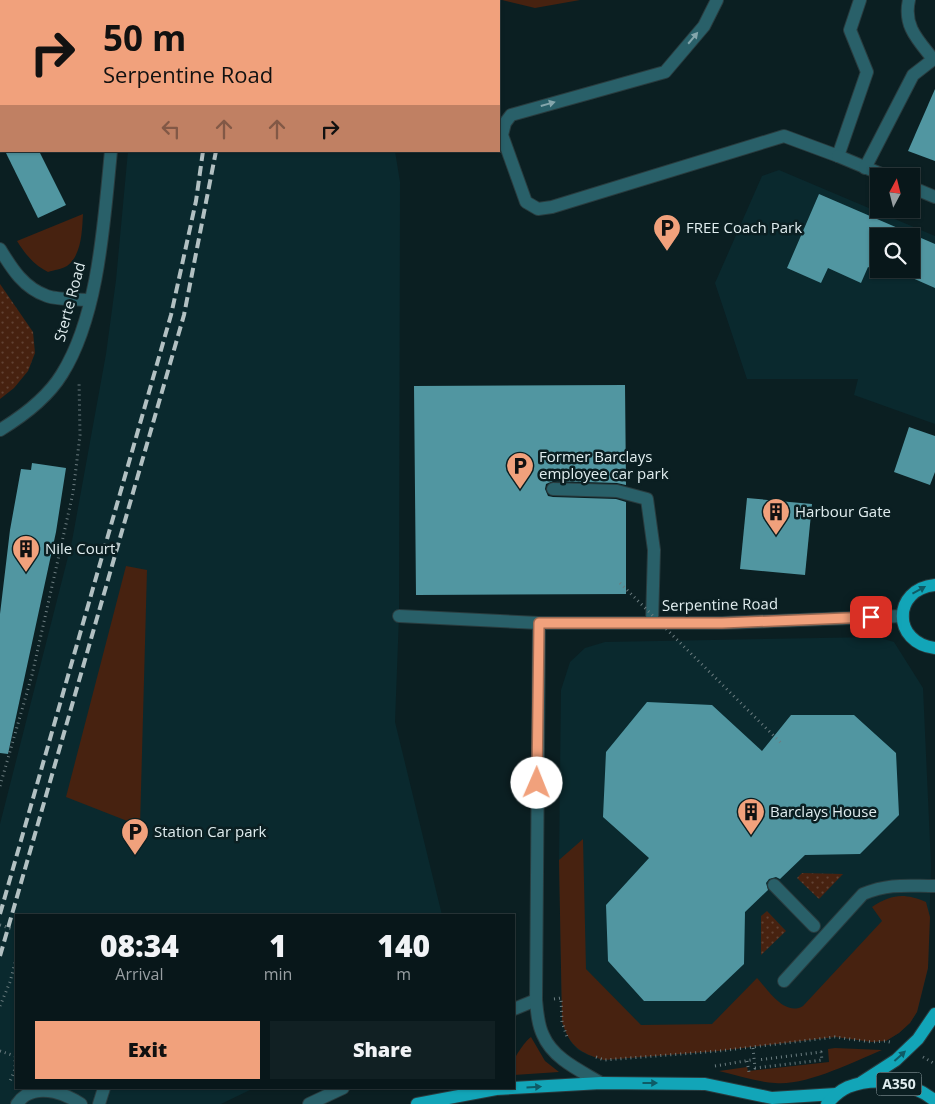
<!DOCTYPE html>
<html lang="en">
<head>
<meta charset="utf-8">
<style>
  body { margin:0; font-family:"Open Sans",sans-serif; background:#112023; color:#f1f3f6; height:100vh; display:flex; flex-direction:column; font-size:19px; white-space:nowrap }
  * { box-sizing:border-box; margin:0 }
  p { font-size:16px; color:#989fa2 }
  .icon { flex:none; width:28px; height:28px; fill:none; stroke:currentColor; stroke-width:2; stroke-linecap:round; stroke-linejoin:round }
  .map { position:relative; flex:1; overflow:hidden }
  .details { position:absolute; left:15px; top:914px; width:500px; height:175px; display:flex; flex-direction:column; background:#08171a; border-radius:0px; box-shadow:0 1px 4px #0004,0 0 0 1px #293639 }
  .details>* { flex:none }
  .top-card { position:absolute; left:0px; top:0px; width:500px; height:152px; box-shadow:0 1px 4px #0004,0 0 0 1px #293639; background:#f1a17c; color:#111; overflow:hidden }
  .needle { width:32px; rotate:7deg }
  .tools { position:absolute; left:870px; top:168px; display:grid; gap:10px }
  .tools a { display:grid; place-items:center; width:50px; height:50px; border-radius:0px; background:#08171a; box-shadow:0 1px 4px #0004,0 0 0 1px #293639; font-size:25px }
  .pin { position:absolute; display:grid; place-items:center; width:42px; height:42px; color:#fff; margin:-21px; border-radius:10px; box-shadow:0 2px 8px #0006 }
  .me { position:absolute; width:55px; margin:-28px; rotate:1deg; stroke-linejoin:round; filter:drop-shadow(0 0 4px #0008) }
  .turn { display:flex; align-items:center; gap:18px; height:105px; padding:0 20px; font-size:22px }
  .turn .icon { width:65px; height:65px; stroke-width:2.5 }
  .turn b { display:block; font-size:35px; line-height:42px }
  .lanes { display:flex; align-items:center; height:48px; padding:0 20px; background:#0003; justify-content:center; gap:25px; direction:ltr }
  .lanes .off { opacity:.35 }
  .eta { display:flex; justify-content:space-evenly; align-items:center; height:85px; text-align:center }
  .eta b { font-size:30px; font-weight:800; line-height:35px }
  .action { display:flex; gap:10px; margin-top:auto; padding:10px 20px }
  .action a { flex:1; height:58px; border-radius:0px; background:#f1a17c; color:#111; font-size:20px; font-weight:800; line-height:58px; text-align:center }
  .action a+a { background:#112023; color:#f1f3f6 }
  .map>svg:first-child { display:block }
  .built { fill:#0a292e; fill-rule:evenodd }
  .grass { fill:#472210 }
  .park { fill:url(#park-dots) }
  .building { fill:#5196a1; fill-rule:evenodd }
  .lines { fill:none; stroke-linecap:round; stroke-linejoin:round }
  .minor-casing { stroke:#293c3f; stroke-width:14 }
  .major-casing { stroke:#293c3f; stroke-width:14 }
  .path { stroke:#6c7d80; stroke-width:3; stroke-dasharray:1 4; stroke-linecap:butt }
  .minor { stroke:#296069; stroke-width:12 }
  .major { stroke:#12a5b8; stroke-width:12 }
  .rail { stroke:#b2c0c2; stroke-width:4; stroke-dasharray:10 5; stroke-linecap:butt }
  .path-bridge { stroke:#6c7d80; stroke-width:3; stroke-dasharray:1 4; stroke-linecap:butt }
  .oneway { fill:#84a6ac }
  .oneway2 { fill:#0e5b66 }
  .route-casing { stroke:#9d6951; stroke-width:12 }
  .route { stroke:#f1a17c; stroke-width:9 }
  .labels { text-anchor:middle; stroke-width:5; stroke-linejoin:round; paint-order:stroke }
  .shield { fill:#0b1f22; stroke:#a0afb2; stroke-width:1 }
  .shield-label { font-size:14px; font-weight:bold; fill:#e0edef }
  .poi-label { font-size:15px; fill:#e0edef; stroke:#0b1f22; text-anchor:start }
  .street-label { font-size:15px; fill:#e0edef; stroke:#0b1f22 }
</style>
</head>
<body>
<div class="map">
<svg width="935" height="1104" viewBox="0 0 935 1104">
  <defs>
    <pattern id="park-dots" width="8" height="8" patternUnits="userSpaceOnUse" patternTransform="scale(1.25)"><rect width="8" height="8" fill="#472210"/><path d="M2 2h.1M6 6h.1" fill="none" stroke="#614233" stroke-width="1.8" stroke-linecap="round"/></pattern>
  </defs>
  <rect width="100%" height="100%" fill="#0b1f22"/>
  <!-- built -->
  <g class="built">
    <rect x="134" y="0" width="220" height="1"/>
    <polygon points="128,151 395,151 400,182 399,616 395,722 442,915 16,915 16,1088 254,1088 221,1104 0,1104 0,824 72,541 106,354 116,280"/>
    <path d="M779,170L935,236V424L854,395L858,379H747L715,283L762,176ZM879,236H911V269H879Z"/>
    <polygon points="877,637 894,642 923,688 931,865 928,968 917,1012 910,1023 899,1033 886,1041 872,1042 835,1037 719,1051 604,1060 588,1055 578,1050 570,1041 562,1022 559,860 561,690 570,662 585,648 605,642"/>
  </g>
  <!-- grass -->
  <g class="grass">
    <polygon points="502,0 580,0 535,8"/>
    <path d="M83,214C82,230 82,255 67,266C62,269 54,270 48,272C33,264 26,255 17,241Z"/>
    <polygon points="126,566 147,570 140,826 66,797"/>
    <path d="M583,839L586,969L641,1025L712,1024L757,978C768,990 785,1017 803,1006L882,921L872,907C892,894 904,893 926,902L930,917L928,968L917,1012L910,1023L899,1033L886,1041L872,1042L835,1037L719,1051L604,1060C580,1053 570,1047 562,1022L559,860Z"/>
    <path d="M531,1037L545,1061L559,1072L514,1075C514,1071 513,1065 514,1061C515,1056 526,1040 531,1037Z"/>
    <path d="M835,1048L882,1050C853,1062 806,1086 775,1083C757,1082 737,1075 719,1071L747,1067L748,1071L829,1062L828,1049Z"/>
  </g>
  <!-- park -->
  <g class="park">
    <polygon points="0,284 33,332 35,353 28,371 14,388 0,399"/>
    <polygon points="802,873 843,874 819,899 797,878"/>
    <polygon points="767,911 786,931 761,955 761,916"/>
  </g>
  <!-- building -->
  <g class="building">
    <polygon points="935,89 935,161 908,151"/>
    <polygon points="5,151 39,151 66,205 38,218"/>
    <path d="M819,194L935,244V288L892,269L888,276L868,267L861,283L828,268L821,283L787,268ZM879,236H911V269H879Z"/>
    <polygon points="625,385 626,485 617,483 553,481 546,484 545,489 548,496 553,497 616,499 626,502 626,594 416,595 414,386"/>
    <polygon points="909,427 935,436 935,472 930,485 894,472"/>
    <polygon points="32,463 66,468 56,532 8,754 0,753 0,614 10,530 21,469 31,470"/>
    <polygon points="747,498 812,504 805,575 740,569"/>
    <polygon points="647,702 712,705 762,751 791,715 854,715 896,753 899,815 860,854 805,855 780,879 776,877 769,879 766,883 768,890 745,912 744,964 705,1001 644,1001 608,961 606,905 649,858 603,817 606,752"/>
  </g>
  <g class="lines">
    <defs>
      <g id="minor">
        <polyline points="717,0 704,26 665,72 511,115 505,123 502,135 526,202 538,209 552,207 784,136 838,156 867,72 850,30 860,0"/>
        <path d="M909,0C903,26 918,40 933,59"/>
        <polyline points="117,1 117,0"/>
        <polyline points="838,156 886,176"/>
        <polyline points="865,168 913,75 935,58"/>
        <polyline points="911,187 935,197"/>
        <path d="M0,249C12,269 24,288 47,296C58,300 78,299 90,300"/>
        <path d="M0,430C23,416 48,397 62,374C99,315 104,220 111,151"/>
        <polyline points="553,489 617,491 647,499 654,550 652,623"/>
        <polyline points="399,616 539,623"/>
        <polyline points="774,885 814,926"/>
        <path d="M784,981L863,894C890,883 907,886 935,886"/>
        <polyline points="514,1009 536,1000"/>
        <path d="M601,1083C581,1071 553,1059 543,1035C538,1025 537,1012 536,1000L539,623H722L903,616"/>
        <path d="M17,1104C19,1101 23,1097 26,1095C43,1085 66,1094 81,1104"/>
        <polyline points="99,1104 104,1088"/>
        <polyline points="309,1104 343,1088"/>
      </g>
      <g id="major">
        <path d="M935,585C892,589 892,643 935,648"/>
        <polyline points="862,1082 896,1060 918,1039 935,1014"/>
        <polyline points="417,1104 496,1089 601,1083 705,1084 772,1098 836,1094"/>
        <path d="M827,1104C833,1097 839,1091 848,1087C875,1076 913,1082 935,1101"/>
      </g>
    </defs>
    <!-- minor casing -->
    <use href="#minor" class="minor-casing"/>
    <!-- major casing -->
    <use href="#major" class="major-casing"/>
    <!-- path -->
    <g class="path">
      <polyline points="0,786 32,675 73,493 80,435 79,381"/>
      <polyline points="554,999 561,998 562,1022 567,1037"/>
      <polyline points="0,1006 10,982 16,959"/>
      <polyline points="753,1048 755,1068 822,1060 821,1052 758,1060"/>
      <polyline points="0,1051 15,1056 15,1069 9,1084"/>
      <polyline points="596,1057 604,1060 719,1051 835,1037 872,1042 886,1041 890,1042"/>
      <polyline points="923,1057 935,1064"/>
      <polyline points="747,1061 749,1072"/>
      <polyline points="715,1066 751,1060"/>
    </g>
    <!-- minor -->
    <use href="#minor" class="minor"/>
    <!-- major -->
    <use href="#major" class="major"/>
    <!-- rail -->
    <g class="rail">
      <polyline points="219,1 219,0"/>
      <polyline points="232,1 232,0"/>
      <polyline points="0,914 171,315 196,201 203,151"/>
      <polyline points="0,956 184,315 216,151"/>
    </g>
    <!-- path-bridge -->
    <g class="path-bridge">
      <polyline points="620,583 782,744"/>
      <polyline points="0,925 16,930"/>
    </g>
  </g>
  <!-- one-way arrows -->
  <defs><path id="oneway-solid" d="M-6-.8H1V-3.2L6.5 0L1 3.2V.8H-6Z" transform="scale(1.25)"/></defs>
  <g class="oneway">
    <use href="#oneway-solid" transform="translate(693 38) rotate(-50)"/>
    <use href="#oneway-solid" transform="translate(548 104) rotate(-16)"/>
  </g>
  <g class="oneway2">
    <use href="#oneway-solid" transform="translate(919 590) rotate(-29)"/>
    <use href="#oneway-solid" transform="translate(900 1056) rotate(-42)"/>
    <use href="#oneway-solid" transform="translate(650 1083)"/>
    <use href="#oneway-solid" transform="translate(534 1087) rotate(-3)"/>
  </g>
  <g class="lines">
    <defs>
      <polyline id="route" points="537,783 539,623 722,623 871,617"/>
    </defs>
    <!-- route casing -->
    <use href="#route" class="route-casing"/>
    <!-- route -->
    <use href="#route" class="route"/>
  </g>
  <!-- icons -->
  <defs>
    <symbol id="parking-pin" viewBox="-11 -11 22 30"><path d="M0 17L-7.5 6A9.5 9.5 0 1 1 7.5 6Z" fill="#f1a17c" stroke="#0b1f22"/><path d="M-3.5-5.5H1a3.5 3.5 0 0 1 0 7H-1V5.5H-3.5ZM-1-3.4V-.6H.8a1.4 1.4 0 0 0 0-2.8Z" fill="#111"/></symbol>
    <symbol id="building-pin" viewBox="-11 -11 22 30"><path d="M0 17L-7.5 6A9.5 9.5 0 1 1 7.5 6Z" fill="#f1a17c" stroke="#0b1f22"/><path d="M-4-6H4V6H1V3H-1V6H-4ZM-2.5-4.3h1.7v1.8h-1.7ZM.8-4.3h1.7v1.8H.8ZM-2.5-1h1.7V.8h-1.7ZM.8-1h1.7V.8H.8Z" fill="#111"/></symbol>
  </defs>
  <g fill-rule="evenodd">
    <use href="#parking-pin" x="651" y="212" width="32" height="43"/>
    <use href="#parking-pin" x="504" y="450" width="32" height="43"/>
    <use href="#building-pin" x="760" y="496" width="32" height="43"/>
    <use href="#building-pin" x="10" y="533" width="32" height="43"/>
    <use href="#building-pin" x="735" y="796" width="32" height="43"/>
    <use href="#parking-pin" x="119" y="816" width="32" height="43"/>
  </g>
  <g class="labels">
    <!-- shield labels -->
    <rect class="shield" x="876.5" y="1072.5" width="45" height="23" rx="4"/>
    <g class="shield-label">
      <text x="899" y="1089">A350</text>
    </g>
    <!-- poi labels -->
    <g class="poi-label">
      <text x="686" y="233">FREE Coach Park</text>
      <text x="539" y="462">Former Barclays<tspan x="539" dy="17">employee car park</tspan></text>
      <text x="795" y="517">Harbour Gate</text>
      <text x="45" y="554">Nile Court</text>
      <text x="770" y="817">Barclays House</text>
      <text x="154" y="837">Station Car park</text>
    </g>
    <!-- street labels -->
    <g class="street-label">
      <text transform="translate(70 302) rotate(-75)" y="5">Sterte Road</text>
      <text transform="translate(720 605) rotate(-1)" y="5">Serpentine Road</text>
    </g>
  </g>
</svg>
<div class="tools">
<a><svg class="needle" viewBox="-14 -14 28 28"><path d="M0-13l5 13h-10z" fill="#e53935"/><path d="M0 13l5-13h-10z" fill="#989fa2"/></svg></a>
<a><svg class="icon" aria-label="search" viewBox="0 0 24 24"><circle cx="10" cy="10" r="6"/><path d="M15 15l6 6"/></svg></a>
</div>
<div class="pin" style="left:871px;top:617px;background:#d93025"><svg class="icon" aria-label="arrive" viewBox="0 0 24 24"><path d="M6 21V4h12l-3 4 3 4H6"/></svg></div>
<svg class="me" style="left:537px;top:783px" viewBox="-20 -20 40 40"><circle r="19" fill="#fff"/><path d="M0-13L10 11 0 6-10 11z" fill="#f1a17c"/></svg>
<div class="top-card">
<div class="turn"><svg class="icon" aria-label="right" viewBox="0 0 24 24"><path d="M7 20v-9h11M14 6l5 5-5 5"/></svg><div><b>50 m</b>Serpentine Road</div></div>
<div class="lanes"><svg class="icon off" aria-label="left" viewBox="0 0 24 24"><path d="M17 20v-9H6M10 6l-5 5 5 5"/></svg><svg class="icon off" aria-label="ahead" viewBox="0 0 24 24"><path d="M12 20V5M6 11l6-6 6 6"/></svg><svg class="icon off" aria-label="ahead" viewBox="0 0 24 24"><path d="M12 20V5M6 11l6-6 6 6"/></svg><svg class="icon" aria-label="right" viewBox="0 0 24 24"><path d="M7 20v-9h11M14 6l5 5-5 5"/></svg></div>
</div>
<section class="details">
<div class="eta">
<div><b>08:34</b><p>Arrival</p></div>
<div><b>1</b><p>min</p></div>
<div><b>140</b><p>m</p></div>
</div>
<div class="action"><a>Exit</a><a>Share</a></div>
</section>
</div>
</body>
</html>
